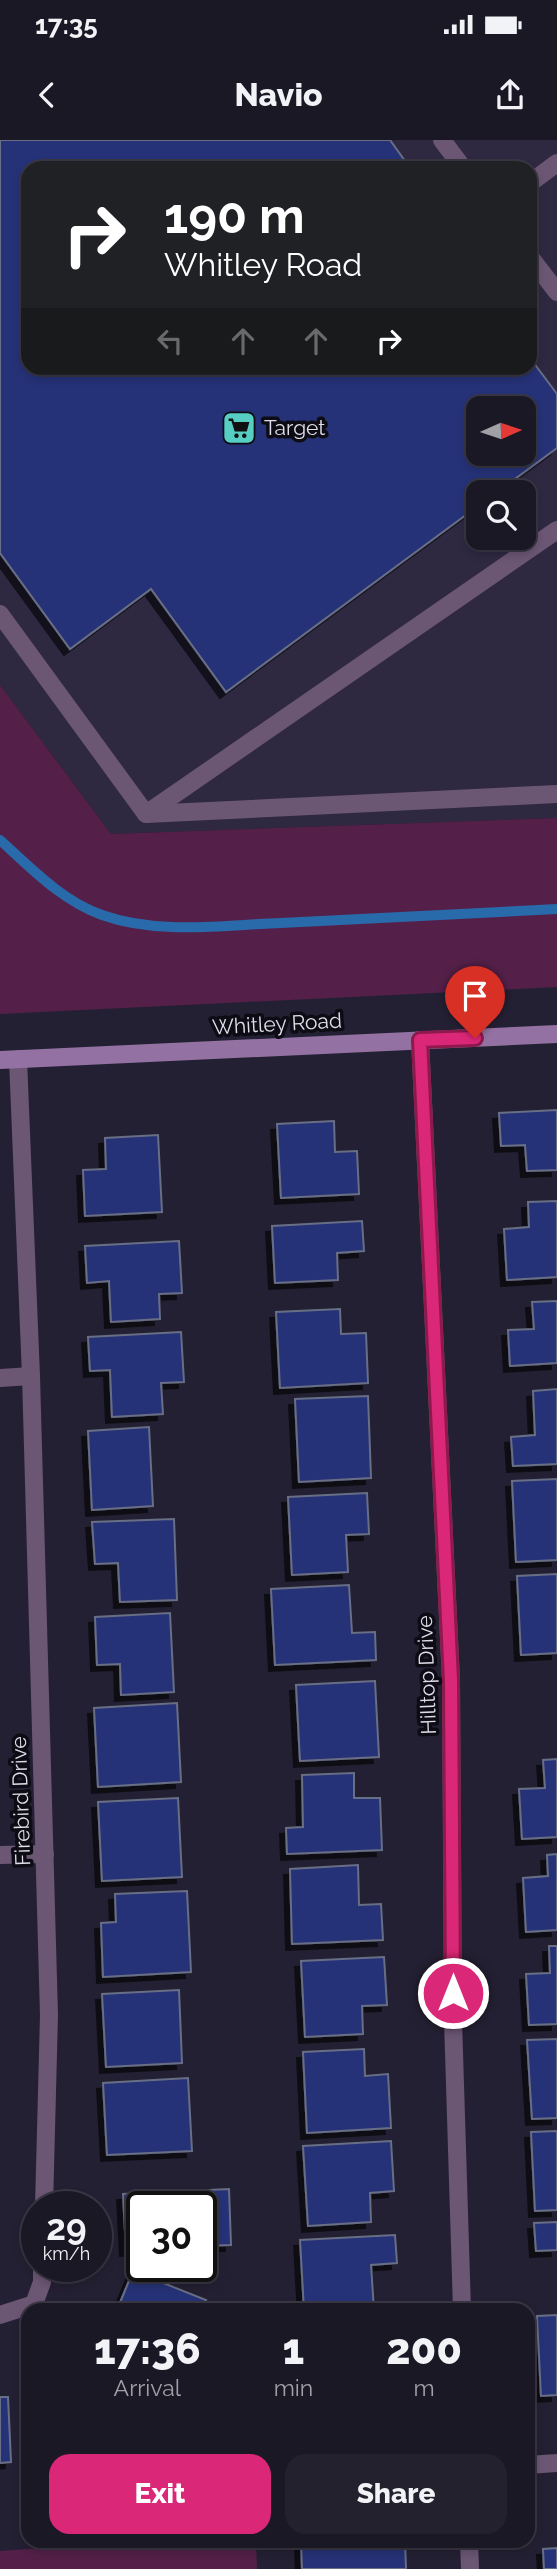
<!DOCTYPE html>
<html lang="en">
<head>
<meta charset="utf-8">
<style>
  body { margin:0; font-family:Raleway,sans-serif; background:#24212e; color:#f1f3f6; height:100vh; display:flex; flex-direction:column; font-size:26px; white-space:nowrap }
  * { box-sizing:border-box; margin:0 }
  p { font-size:23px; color:#a0a0a7 }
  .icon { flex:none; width:38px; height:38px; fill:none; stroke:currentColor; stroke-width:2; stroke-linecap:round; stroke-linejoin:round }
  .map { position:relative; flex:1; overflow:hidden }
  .panel { position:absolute; left:21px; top:2163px; width:514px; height:245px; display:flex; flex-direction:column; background:#1b1826; border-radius:21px; box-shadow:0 4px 10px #0003,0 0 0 2px #393743 }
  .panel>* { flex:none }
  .top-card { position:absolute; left:21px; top:21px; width:516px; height:214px; border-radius:21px; box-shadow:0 4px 10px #0003,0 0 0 2px #393743; background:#202124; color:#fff; overflow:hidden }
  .needle { width:46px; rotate:87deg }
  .fabs { position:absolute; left:466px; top:256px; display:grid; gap:14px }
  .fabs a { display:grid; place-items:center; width:70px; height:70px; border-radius:14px; background:#1b1826; box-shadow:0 4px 10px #0003,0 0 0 2px #393743; font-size:35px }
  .speed { position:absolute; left:21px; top:2051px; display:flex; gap:14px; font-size:35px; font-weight:700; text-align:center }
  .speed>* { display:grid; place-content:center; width:91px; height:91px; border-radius:50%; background:#1b1826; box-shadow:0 4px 10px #0003,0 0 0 2px #393743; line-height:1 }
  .speed small { font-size:18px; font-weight:400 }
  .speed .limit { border:4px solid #111; border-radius:10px; background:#fff; color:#111 }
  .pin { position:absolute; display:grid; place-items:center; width:60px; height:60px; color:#fff; margin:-72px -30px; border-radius:50% 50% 50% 0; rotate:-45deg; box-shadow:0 0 7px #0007 }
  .pin .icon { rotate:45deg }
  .me { position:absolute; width:77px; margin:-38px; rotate:0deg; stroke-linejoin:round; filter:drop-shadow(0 0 5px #0008) }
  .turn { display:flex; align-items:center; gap:24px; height:147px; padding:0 28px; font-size:32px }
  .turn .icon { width:91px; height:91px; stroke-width:2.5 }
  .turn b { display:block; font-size:49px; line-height:60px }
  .lanes { display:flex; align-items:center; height:66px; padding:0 28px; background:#0003; justify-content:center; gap:35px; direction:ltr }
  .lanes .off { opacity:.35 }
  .eta { display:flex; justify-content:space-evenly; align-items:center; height:119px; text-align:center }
  .eta b { font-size:42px; font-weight:800; line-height:49px }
  .button { display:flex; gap:14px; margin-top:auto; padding:14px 28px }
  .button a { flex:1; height:80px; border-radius:21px; background:#db2777; color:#fff; font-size:28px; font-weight:800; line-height:80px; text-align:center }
  .button a+a { background:#24212e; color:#f1f3f6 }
  .status { display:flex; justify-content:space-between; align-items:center; height:49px; padding:0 35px; background:#1b1826; direction:ltr }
  .status svg { height:19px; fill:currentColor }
  header { display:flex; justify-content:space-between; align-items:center; height:91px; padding:0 28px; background:#1b1826; font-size:32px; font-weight:800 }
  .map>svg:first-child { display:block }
  .built { fill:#2e2841; fill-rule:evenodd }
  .green { fill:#542049 }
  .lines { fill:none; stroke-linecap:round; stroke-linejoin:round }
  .stream { stroke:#296aaa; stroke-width:10 }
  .building { fill:#263077; stroke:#676e84; stroke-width:2; fill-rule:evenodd; filter:url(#shadow) }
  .lane { stroke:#6b5674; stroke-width:18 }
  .street { stroke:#6b5674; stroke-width:18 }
  .secondary { stroke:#9371a2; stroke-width:18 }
  .route-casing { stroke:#8e194d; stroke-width:18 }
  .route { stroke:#db2777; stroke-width:12 }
  .labels { text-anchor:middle; stroke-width:7; stroke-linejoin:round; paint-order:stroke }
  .poi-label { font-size:21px; fill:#dedce9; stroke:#0d0b14; text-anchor:start }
  .street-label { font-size:21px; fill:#dedce9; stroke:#0d0b14 }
</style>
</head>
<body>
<div class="status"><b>17:35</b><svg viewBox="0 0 49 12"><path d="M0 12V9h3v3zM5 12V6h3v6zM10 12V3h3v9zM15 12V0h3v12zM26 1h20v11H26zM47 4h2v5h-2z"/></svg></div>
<header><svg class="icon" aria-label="back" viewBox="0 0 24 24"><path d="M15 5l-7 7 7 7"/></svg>Navio<svg class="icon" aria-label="share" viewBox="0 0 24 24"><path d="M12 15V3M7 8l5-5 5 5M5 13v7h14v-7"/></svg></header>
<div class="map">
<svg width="557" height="2429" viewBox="0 0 557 2429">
  <defs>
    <filter id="shadow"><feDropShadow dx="-6" dy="6" stdDeviation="0" flood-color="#0009"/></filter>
  </defs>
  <rect width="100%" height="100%" fill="#242033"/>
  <!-- built -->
  <path class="built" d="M0,0H557V678L111,694L0,545ZM28,28H530V228H28ZM478,268H523V313H478ZM478,352H523V397H478Z"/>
  <!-- green -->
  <g class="green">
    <polygon points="0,545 111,694 557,678 557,847 0,874"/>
    <polygon points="144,2401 256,2401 257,2429 0,2429 0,2411"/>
  </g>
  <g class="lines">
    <!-- stream -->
    <path class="stream" d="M0,700C31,728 62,761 102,775C158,795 223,785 281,783C373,779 465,774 557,769"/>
  </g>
  <!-- building -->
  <g class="building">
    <path d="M0,0H390L410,28H28V228H530V218L557,254V308L497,352H478V366L226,552L151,449L70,509L0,413ZM478,268H523V313H478Z"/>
    <polygon points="557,970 557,1030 527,1031 525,1005 501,1006 499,973"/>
    <polygon points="334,981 335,1012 357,1011 359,1054 281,1058 277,984"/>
    <polygon points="158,995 162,1072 85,1076 83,1030 106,1029 105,998"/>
    <polygon points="557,1061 557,1137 507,1140 504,1089 529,1087 528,1062"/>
    <polygon points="362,1081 364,1111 337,1113 338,1140 275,1143 272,1086"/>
    <polygon points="179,1101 182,1153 159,1154 160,1179 111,1182 109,1141 87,1143 85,1106"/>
    <polygon points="557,1161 557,1223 510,1226 508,1190 534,1189 532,1162"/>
    <polygon points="340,1169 341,1194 366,1193 368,1243 280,1248 276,1172"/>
    <polygon points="181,1192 184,1242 161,1243 163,1274 112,1277 110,1230 90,1231 88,1197"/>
    <polygon points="557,1249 557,1324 513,1326 511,1297 535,1295 533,1251"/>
    <polygon points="368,1256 371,1338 299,1342 295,1259"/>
    <polygon points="149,1287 153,1366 92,1370 88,1291"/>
    <polygon points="557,1339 557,1420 516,1422 512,1341"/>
    <polygon points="367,1353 369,1394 346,1395 348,1432 292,1435 288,1357"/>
    <polygon points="174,1379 177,1460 120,1462 118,1423 95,1424 92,1382"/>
    <polygon points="557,1434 557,1513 521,1515 517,1436"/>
    <polygon points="349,1445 352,1493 375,1492 376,1520 275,1525 271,1449"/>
    <polygon points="170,1473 174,1552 121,1555 120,1524 97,1525 95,1477"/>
    <polygon points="375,1541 379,1617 300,1621 296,1545"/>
    <polygon points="177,1563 181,1642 98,1647 94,1568"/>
    <polygon points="557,1619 557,1697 522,1699 519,1649 545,1648 543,1620"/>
    <polygon points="354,1633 354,1658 380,1658 382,1710 287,1714 286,1688 303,1687 302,1635"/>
    <polygon points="178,1658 182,1737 102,1741 98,1662"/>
    <polygon points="557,1714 557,1790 526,1792 523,1738 548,1736 547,1715"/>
    <polygon points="358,1725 359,1765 381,1764 383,1800 292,1804 290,1729"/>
    <polygon points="187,1751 191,1832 103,1837 101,1783 116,1782 115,1754"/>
    <polygon points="549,1806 557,1806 557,1884 529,1885 526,1834 550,1833"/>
    <polygon points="384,1817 387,1865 362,1866 363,1894 305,1897 301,1821"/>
    <polygon points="179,1850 182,1923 106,1927 102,1854"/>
    <polygon points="557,1899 557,1978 532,1979 527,1900"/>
    <polygon points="364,1909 365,1936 388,1934 391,1988 307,1993 303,1912"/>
    <polygon points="188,1938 192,2011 107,2015 103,1943"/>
    <polygon points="557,1991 557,2070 535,2071 531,1992"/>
    <polygon points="391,2001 394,2051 370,2053 371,2082 308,2086 303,2006"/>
    <polygon points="229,2049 231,2105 201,2106 201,2067 142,2067 142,2109 126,2110 123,2054"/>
    <polygon points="557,2082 557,2110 536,2111 534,2083"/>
    <polygon points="395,2095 397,2123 371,2125 374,2170 304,2170 300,2100"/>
    <polygon points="133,2131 206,2160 202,2170 117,2170"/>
    <polygon points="557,2175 557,2255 541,2256 537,2176"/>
    <polygon points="0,2257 8,2257 11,2322 0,2323"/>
    <polygon points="301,2401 405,2401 406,2429 302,2429"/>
    <polygon points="557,2408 557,2429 544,2429 543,2409"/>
  </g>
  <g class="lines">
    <!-- lane -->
    <g class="lane">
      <polyline points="442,0 463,28"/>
      <polyline points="530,43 557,23"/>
      <polyline points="530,117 557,152"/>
      <polyline points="0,474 146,674 557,654"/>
      <polyline points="146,674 557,390"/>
    </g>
    <!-- street -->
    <g class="street">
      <polyline points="420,900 451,1540 453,1880 462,2170"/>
      <polyline points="18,919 31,1236 49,1875 44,2067"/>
      <polyline points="0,1238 31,1236"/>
      <polyline points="0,1715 45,1714"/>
      <polyline points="0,2175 34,2164 42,2142 42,2126"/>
      <polyline points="528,2325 557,2323"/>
      <polyline points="469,2401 470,2429"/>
    </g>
    <!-- secondary -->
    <polyline class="secondary" points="0,920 557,894"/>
  </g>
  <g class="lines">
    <defs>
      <polyline id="route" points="453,1853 451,1540 420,900 475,898"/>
    </defs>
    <!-- route casing -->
    <use href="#route" class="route-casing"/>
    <!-- route -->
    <use href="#route" class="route"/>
  </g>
  <!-- icons -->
  <defs>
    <symbol id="supermarket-square" viewBox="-11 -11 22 22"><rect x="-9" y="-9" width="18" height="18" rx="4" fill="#56cec3" stroke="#0d0b14"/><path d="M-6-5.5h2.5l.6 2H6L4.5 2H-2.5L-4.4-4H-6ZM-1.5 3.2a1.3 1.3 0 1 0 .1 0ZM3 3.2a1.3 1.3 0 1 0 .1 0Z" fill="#111"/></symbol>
  </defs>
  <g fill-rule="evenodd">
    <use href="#supermarket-square" x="220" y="269" width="38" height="38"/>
  </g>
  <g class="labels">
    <!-- poi labels -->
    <g class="poi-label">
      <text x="264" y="295">Target</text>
    </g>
    <!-- street labels -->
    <g class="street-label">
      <text transform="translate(277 884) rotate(-3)" y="7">Whitley Road</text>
      <text transform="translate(427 1535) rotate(-92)" y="7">Hilltop Drive</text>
      <text transform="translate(21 1661) rotate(-92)" y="7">Firebird Drive</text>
    </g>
  </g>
</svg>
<div class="fabs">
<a><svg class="needle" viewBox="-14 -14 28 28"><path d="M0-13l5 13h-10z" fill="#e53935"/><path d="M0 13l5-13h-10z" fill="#a0a0a7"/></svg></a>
<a><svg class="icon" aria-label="search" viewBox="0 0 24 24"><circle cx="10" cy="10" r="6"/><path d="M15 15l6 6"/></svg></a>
</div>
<div class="speed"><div>29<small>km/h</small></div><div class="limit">30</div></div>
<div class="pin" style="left:475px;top:898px;background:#d93025"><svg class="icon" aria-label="arrive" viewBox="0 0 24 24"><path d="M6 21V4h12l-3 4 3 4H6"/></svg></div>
<svg class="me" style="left:453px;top:1853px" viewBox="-20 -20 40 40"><circle r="17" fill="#db2777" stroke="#fff" stroke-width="3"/><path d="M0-11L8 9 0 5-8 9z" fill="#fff"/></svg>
<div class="top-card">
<div class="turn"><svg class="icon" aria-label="right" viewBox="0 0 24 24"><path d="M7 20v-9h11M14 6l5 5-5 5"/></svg><div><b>190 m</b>Whitley Road</div></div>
<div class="lanes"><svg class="icon off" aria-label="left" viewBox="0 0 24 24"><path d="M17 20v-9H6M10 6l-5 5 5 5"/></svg><svg class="icon off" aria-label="ahead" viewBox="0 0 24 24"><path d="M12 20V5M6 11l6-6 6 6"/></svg><svg class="icon off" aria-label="ahead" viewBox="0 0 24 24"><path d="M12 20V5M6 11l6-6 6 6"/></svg><svg class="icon" aria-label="right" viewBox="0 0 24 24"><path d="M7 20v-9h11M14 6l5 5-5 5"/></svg></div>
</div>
<section class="panel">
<div class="eta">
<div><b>17:36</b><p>Arrival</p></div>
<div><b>1</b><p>min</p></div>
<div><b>200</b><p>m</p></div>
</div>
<div class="button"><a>Exit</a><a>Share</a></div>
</section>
</div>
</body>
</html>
